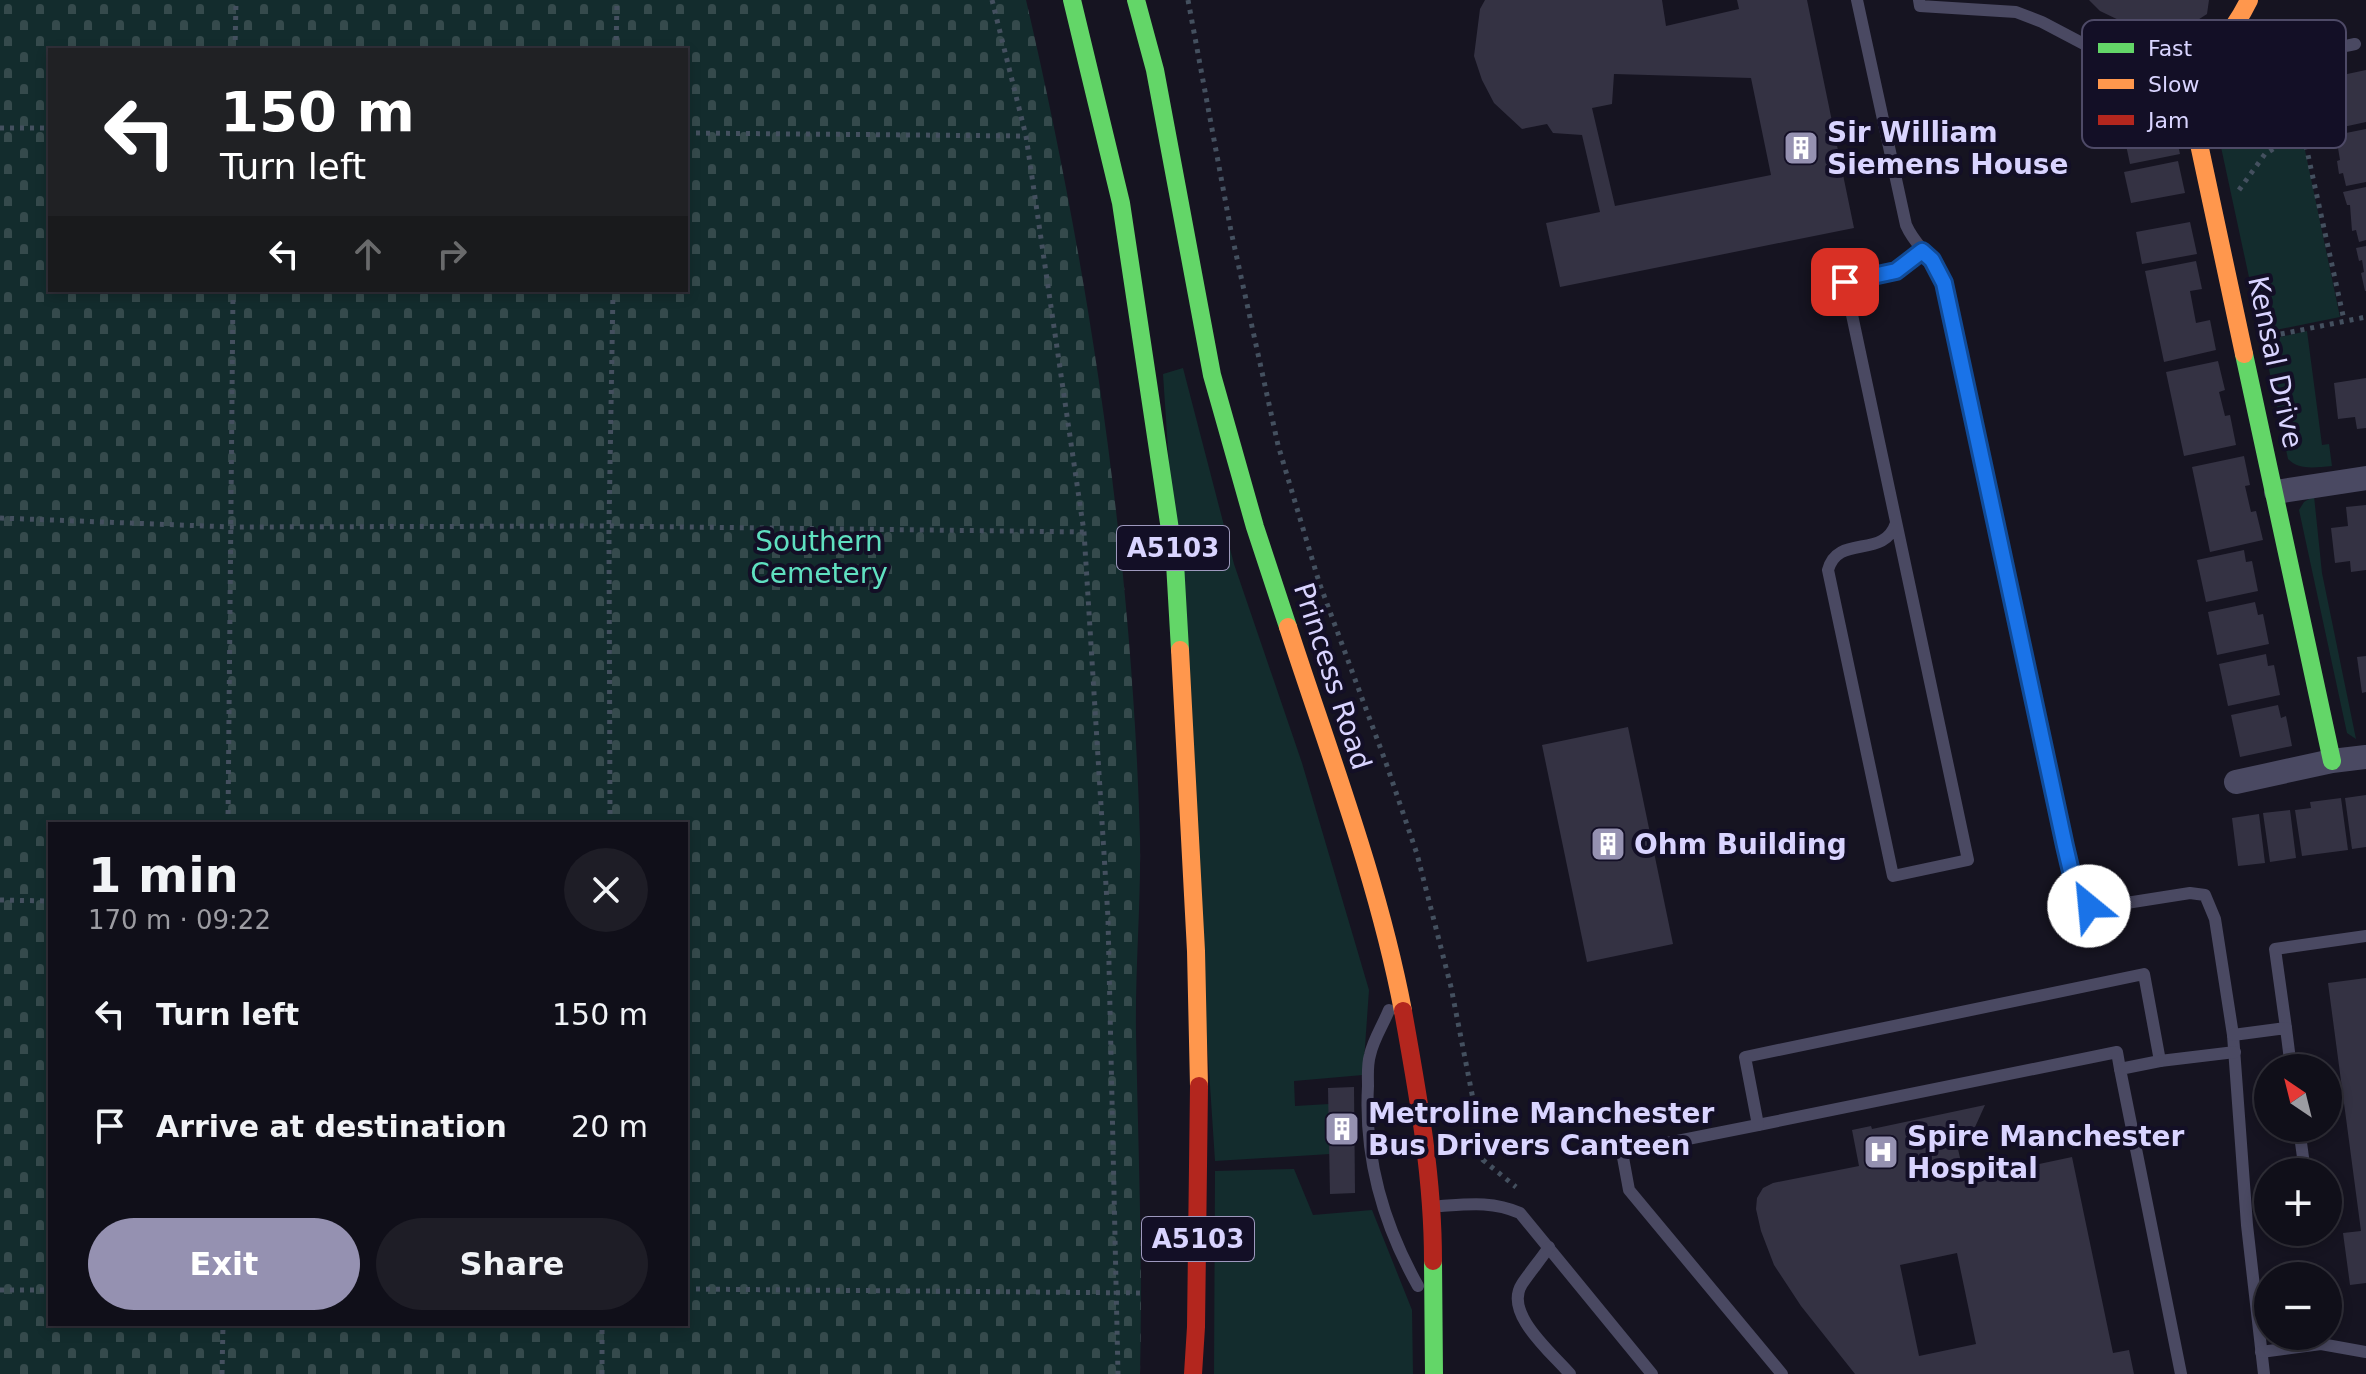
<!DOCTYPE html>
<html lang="en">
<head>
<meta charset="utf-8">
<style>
  body { margin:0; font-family:"DejaVu Sans",sans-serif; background:#1e1d26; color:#f1f3f6; height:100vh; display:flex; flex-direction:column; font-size:30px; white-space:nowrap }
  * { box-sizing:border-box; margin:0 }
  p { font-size:26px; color:#9c9ca2 }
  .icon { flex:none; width:44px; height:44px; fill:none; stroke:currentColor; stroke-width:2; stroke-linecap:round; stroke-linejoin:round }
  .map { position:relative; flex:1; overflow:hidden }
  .drawer { position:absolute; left:48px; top:822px; width:640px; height:504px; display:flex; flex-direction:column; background:#100f19; border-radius:0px; box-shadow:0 4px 12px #0003,0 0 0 2px #302f38 }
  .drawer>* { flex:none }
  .top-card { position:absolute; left:48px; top:48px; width:640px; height:244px; border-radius:0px; box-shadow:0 4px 12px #0003,0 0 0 2px #302f38; background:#202124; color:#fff; overflow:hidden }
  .needle { width:52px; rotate:325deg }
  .tools { position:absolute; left:2254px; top:1054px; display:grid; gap:16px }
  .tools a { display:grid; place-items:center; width:88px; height:88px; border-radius:50%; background:#100f19; box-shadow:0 4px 12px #0003,0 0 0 2px #302f38; font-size:40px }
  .pin { position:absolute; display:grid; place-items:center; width:68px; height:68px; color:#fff; margin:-34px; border-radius:16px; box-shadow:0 4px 12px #0006 }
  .me { position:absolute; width:88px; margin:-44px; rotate:332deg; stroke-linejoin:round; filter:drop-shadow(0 0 6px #0008) }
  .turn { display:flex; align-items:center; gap:28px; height:168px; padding:0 40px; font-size:36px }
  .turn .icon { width:104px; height:104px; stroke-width:2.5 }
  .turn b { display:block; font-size:56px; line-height:68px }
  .lanes { display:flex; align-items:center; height:76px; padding:0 40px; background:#0003; justify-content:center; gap:40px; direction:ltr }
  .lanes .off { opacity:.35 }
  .round { display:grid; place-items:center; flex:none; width:84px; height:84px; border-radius:42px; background:#1e1d26 }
  .head { display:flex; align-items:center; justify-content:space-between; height:136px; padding:0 40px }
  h1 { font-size:48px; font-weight:800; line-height:60px }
  .cta { display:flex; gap:16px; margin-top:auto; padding:16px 40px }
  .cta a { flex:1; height:92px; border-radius:48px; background:#9591b1; color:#fff; font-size:32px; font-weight:800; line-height:92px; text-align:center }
  .cta a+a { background:#1e1d26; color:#f1f3f6 }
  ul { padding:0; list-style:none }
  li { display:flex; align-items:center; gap:24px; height:112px; padding:0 40px }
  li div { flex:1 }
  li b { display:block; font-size:30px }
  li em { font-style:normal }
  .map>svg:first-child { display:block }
  .green { fill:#132c2d }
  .cemetery { fill:url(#cemetery-stones); fill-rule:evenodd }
  .building { fill:#343243; fill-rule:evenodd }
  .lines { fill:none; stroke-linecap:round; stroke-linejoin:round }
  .path { stroke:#44505f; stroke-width:5; stroke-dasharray:4 6; stroke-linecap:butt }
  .lane { stroke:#4a4962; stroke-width:12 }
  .street { stroke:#4a4962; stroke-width:24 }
  .fast { stroke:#63d668; stroke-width:18 }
  .slow { stroke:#ff974d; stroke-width:18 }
  .jam { stroke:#b3261e; stroke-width:18 }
  .route-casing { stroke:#114b97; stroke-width:20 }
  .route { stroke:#1a73e8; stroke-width:14 }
  .labels { text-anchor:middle; stroke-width:8; stroke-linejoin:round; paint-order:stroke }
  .shield { fill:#130f26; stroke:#9e99be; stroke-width:2 }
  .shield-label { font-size:26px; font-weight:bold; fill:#d9d4ff }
  .poi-label { font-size:28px; font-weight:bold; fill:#d9d4ff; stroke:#130f26; text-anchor:start }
  .street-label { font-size:28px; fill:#d9d4ff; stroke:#130f26 }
  .park-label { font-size:28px; fill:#5fe0c0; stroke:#130f26 }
  .key { fill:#130f26; stroke:#4e4a67; stroke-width:2 }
  .key-label { font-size:22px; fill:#d9d4ff }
</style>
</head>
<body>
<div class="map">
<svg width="2366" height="1374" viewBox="0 0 2366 1374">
  <defs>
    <pattern id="cemetery-stones" width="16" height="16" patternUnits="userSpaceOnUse" patternTransform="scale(2)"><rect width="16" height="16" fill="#132c2d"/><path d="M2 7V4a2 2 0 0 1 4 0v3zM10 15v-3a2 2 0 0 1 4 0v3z" fill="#354a4c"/></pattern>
  </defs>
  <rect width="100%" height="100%" fill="#161421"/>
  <!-- green -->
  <g class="green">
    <polygon points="2239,56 2270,68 2288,69 2340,317 2261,333 2207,82 2207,77 2222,62"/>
    <path d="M2307,331L2322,445L2329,444L2332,466C2316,467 2300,471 2288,459L2263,341Z"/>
    <polygon points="1183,368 1234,564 1302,763 1369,990 1363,1075 1294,1081 1295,1106 1329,1104 1330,1154 1215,1161 1163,374"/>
    <polygon points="2314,496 2322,573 2356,739 2347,733 2299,510 2304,502"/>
    <polygon points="1294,1169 1313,1215 1372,1210 1412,1310 1413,1374 1214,1374 1215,1171"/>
  </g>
  <!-- cemetery -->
  <path class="cemetery" d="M0,0H1026C1090,274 1132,557 1140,839C1141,904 1135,969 1136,1034C1138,1147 1143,1260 1140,1374H0ZM50,50H686V290H50ZM50,824H686V1324H50Z"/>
  <!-- building -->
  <g class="building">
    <path d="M1485,0H1662L1666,26L1739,9L1737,0H1807L1854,228L1560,287L1546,223L1600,212L1582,135L1553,133L1547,124L1522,129L1494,103L1482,80L1474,56L1480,9ZM1614,74L1751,78L1771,175L1615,206L1592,108L1612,104Z"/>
    <polygon points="2089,0 2209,0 2207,14 2162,43 2127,39 2127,24 2100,11"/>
    <polygon points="2366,70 2366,122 2334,129 2332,117 2328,118 2325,104 2328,104 2326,91 2322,92 2319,80"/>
    <polygon points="2137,103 2139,110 2166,104 2168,116 2172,115 2174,128 2171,129 2173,141 2177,140 2180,154 2130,164 2118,107"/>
    <polygon points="2366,129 2366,182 2346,186 2343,173 2339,174 2337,161 2340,160 2338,148 2334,149 2331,136"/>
    <polygon points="2178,161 2185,193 2131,203 2124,172"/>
    <polygon points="2366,187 2366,240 2359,242 2356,230 2352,231 2350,205 2347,205 2343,192"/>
    <polygon points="2190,222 2197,254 2142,264 2136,232"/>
    <polygon points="2366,246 2366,291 2365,291 2361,273 2364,272 2362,260 2359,261 2356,248"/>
    <polygon points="2196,261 2202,289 2190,291 2196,323 2210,320 2216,350 2164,362 2145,271"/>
    <polygon points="2218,361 2225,390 2219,392 2225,416 2230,415 2236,445 2184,456 2166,372"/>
    <polygon points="2366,378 2366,428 2357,429 2355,417 2338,419 2334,383"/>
    <polygon points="2244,456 2250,485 2245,486 2251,512 2256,511 2263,540 2210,552 2192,467"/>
    <polygon points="2366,505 2366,570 2351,572 2350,561 2335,563 2331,528 2348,526 2346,507"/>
    <polygon points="2244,550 2246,562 2252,561 2258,591 2206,602 2197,560"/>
    <polygon points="2255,602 2258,615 2263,614 2269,644 2217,655 2208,612"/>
    <polygon points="2266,654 2268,666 2274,665 2280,695 2228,706 2219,664"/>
    <polygon points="2366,656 2366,692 2362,693 2357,657"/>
    <polygon points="2278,705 2281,718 2286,716 2292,746 2240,757 2231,715"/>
    <polygon points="1628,727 1673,944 1587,962 1542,745"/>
    <polygon points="2366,795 2366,847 2352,849 2345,798"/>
    <polygon points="2341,798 2348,850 2302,856 2295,810 2311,808 2310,802"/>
    <polygon points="2290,810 2296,858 2270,862 2263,813"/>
    <polygon points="2259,814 2265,863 2238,866 2232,818"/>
    <polygon points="2366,978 2366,1283 2350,1285 2343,1233 2361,1231 2328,983"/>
    <polygon points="1354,1087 1355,1193 1330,1194 1328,1088"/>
    <path d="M1985,1105L1966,1147L1958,1149L1965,1180L2072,1157L2113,1353L2129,1350L2134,1374H1855L1801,1306L1774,1265L1761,1231L1756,1209L1757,1198L1763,1188L1773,1183L1859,1166L1852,1130L1871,1126L1872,1129ZM1957,1253L1976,1344L1919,1356L1900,1265Z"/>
  </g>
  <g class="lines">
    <!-- path -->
    <g class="path">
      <polyline points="992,0 1026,136 1084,532 1108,918 1118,1374"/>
      <polyline points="1188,0 1231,231 1278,445 1319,582 1386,763 1417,854 1451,987 1473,1099 1472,1122 1483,1160 1516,1187"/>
      <polyline points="235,50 236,0"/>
      <polyline points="616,50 617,0"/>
      <polyline points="2291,77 2344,320"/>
      <polyline points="0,128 50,128"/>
      <polyline points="686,133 1026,136"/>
      <polyline points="2239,190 2265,154 2284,142 2304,135"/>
      <polyline points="2271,336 2366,317"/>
      <polyline points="0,518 231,527 609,526 1084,532"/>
      <polyline points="228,824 233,290"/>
      <polyline points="610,824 609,526 613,290"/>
      <polyline points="0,900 50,901"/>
      <polyline points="686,1289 1146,1293"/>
      <polyline points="0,1290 50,1290"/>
      <polyline points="222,1374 223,1324"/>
      <polyline points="602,1374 602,1324"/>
    </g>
    <!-- lane -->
    <g class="lane">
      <path d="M1857,0L1906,225C1914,243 1923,248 1933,263C1942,276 1946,291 1950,306L2077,897L2089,906L2101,907L2190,893L2205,895L2215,919L2233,1035L2247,1225L2264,1374"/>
      <polyline points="1919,0 1920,6 2016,12 2042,22 2118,62 2138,69 2181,73"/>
      <path d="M2236,29C2283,68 2300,55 2355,44"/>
      <path d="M1896,523C1884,560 1838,533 1828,570L1893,876L1968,860L1845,282L1896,271L1922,251"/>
      <path d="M1389,1010C1383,1025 1373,1040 1370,1055C1367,1065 1368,1076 1368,1086C1364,1158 1383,1224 1418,1286"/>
      <polyline points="2286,1028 2275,949 2366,936"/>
      <polyline points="2233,1035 2286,1028 2291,1068"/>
      <polyline points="1758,1125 2117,1052 2120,1069"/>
      <polyline points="2299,1128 2305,1172"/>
      <path d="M1441,1206C1469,1204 1493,1201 1520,1213L1652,1374"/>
      <path d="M1549,1247C1541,1259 1530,1272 1522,1284C1503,1313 1552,1353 1570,1374"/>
      <polyline points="2261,1352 2321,1344 2366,1352"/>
      <polyline points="1782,1374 1629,1190 1622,1152 1758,1125 1745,1057 2144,974 2160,1061"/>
      <polyline points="2181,1374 2120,1069 2160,1061 2235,1052"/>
    </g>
    <!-- street -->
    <g class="street">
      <polyline points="2276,492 2366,478"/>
      <polyline points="2236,782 2332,761 2366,757"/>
    </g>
    <!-- fast -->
    <g class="fast">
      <polyline points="1072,0 1121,203 1175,563 1180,650"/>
      <polyline points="1136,0 1155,70 1212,375 1255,527 1288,627"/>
      <polyline points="2244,354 2332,761"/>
      <polyline points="1433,1261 1434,1374"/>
    </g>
    <!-- slow -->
    <g class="slow">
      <path d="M2244,354L2184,74C2213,53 2233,33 2249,0"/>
      <path d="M1288,627C1329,753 1378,880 1403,1011"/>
      <polyline points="1180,650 1196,951 1199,1086"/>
    </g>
    <!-- jam -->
    <g class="jam">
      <path d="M1403,1011C1418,1095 1433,1176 1433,1261"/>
      <polyline points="1193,1374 1196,1327 1199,1086"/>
    </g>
  </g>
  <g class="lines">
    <defs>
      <polyline id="route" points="1845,282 1896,271 1922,251 1932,260 1944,283 2065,846 2077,897 2089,906"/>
    </defs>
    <!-- route casing -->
    <use href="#route" class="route-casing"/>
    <!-- route -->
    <use href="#route" class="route"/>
  </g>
  <!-- icons -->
  <defs>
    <symbol id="building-square" viewBox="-11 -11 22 22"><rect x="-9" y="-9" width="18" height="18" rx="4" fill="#9591b1" stroke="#130f26"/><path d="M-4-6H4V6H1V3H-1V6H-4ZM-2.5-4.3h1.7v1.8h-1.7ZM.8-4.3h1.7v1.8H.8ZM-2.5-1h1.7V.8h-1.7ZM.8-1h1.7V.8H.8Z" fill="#fff"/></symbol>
    <symbol id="hospital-square" viewBox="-11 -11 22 22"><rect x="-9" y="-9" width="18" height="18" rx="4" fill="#9591b1" stroke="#130f26"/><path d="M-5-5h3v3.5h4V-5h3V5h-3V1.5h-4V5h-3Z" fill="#fff"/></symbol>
  </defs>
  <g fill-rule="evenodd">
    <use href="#building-square" x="1781" y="128" width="40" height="40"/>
    <use href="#building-square" x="1588" y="824" width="40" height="40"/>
    <use href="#building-square" x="1322" y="1109" width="40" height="40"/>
    <use href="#hospital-square" x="1861" y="1132" width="40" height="40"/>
  </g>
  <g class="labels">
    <!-- shield labels -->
    <g class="shield">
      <rect x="1117" y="526" width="112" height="44" rx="6"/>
      <rect x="1142" y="1217" width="112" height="44" rx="6"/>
    </g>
    <g class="shield-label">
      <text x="1173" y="557">A5103</text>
      <text x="1198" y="1248">A5103</text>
    </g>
    <!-- poi labels -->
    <g class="poi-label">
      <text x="1827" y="142">Sir William<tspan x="1827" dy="32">Siemens House</tspan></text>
      <text x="1634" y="854">Ohm Building</text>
      <text x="1368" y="1123">Metroline Manchester<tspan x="1368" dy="32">Bus Drivers Canteen</tspan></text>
      <text x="1907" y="1146">Spire Manchester<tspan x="1907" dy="32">Hospital</tspan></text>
    </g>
    <!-- street labels -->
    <g class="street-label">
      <text transform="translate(2276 362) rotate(78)" y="10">Kensal Drive</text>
      <text transform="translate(1333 676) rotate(72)" y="10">Princess Road</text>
    </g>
    <!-- park labels -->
    <g class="park-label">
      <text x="819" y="551">Southern<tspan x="819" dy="32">Cemetery</tspan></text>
    </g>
  </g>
  <!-- legend -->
  <rect x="2082" y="20" width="264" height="128" rx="12" class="key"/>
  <rect x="2098" y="43" width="36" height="10" fill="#63d668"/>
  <rect x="2098" y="79" width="36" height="10" fill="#ff974d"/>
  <rect x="2098" y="115" width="36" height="10" fill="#b3261e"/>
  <g class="key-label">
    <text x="2148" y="56">Fast</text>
    <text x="2148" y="92">Slow</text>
    <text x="2148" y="128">Jam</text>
  </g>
</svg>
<div class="tools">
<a><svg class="needle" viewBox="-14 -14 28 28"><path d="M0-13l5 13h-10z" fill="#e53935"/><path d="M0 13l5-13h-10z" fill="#9c9ca2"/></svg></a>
<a>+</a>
<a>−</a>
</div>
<div class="pin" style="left:1845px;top:282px;background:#d93025"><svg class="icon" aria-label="arrive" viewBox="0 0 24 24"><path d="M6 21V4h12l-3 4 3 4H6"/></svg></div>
<svg class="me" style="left:2089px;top:906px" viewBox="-20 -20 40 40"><circle r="19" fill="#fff"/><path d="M0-13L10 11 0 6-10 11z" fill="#1a73e8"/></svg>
<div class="top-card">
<div class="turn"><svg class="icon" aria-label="left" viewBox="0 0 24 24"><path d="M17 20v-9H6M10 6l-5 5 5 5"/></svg><div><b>150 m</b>Turn left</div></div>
<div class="lanes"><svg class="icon" aria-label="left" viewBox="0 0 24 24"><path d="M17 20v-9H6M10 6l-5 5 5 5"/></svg><svg class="icon off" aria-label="ahead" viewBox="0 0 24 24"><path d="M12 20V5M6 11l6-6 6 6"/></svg><svg class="icon off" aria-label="right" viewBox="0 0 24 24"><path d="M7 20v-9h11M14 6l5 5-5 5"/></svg></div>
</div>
<section class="drawer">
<div class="head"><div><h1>1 min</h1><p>170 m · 09:22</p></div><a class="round"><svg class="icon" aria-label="close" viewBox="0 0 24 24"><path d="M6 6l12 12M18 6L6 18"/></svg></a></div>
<ul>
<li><svg class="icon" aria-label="left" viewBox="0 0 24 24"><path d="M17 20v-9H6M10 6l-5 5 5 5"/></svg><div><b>Turn left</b></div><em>150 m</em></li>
<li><svg class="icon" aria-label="arrive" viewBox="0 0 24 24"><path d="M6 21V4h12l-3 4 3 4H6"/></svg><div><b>Arrive at destination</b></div><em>20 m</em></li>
</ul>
<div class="cta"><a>Exit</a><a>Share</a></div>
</section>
</div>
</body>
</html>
